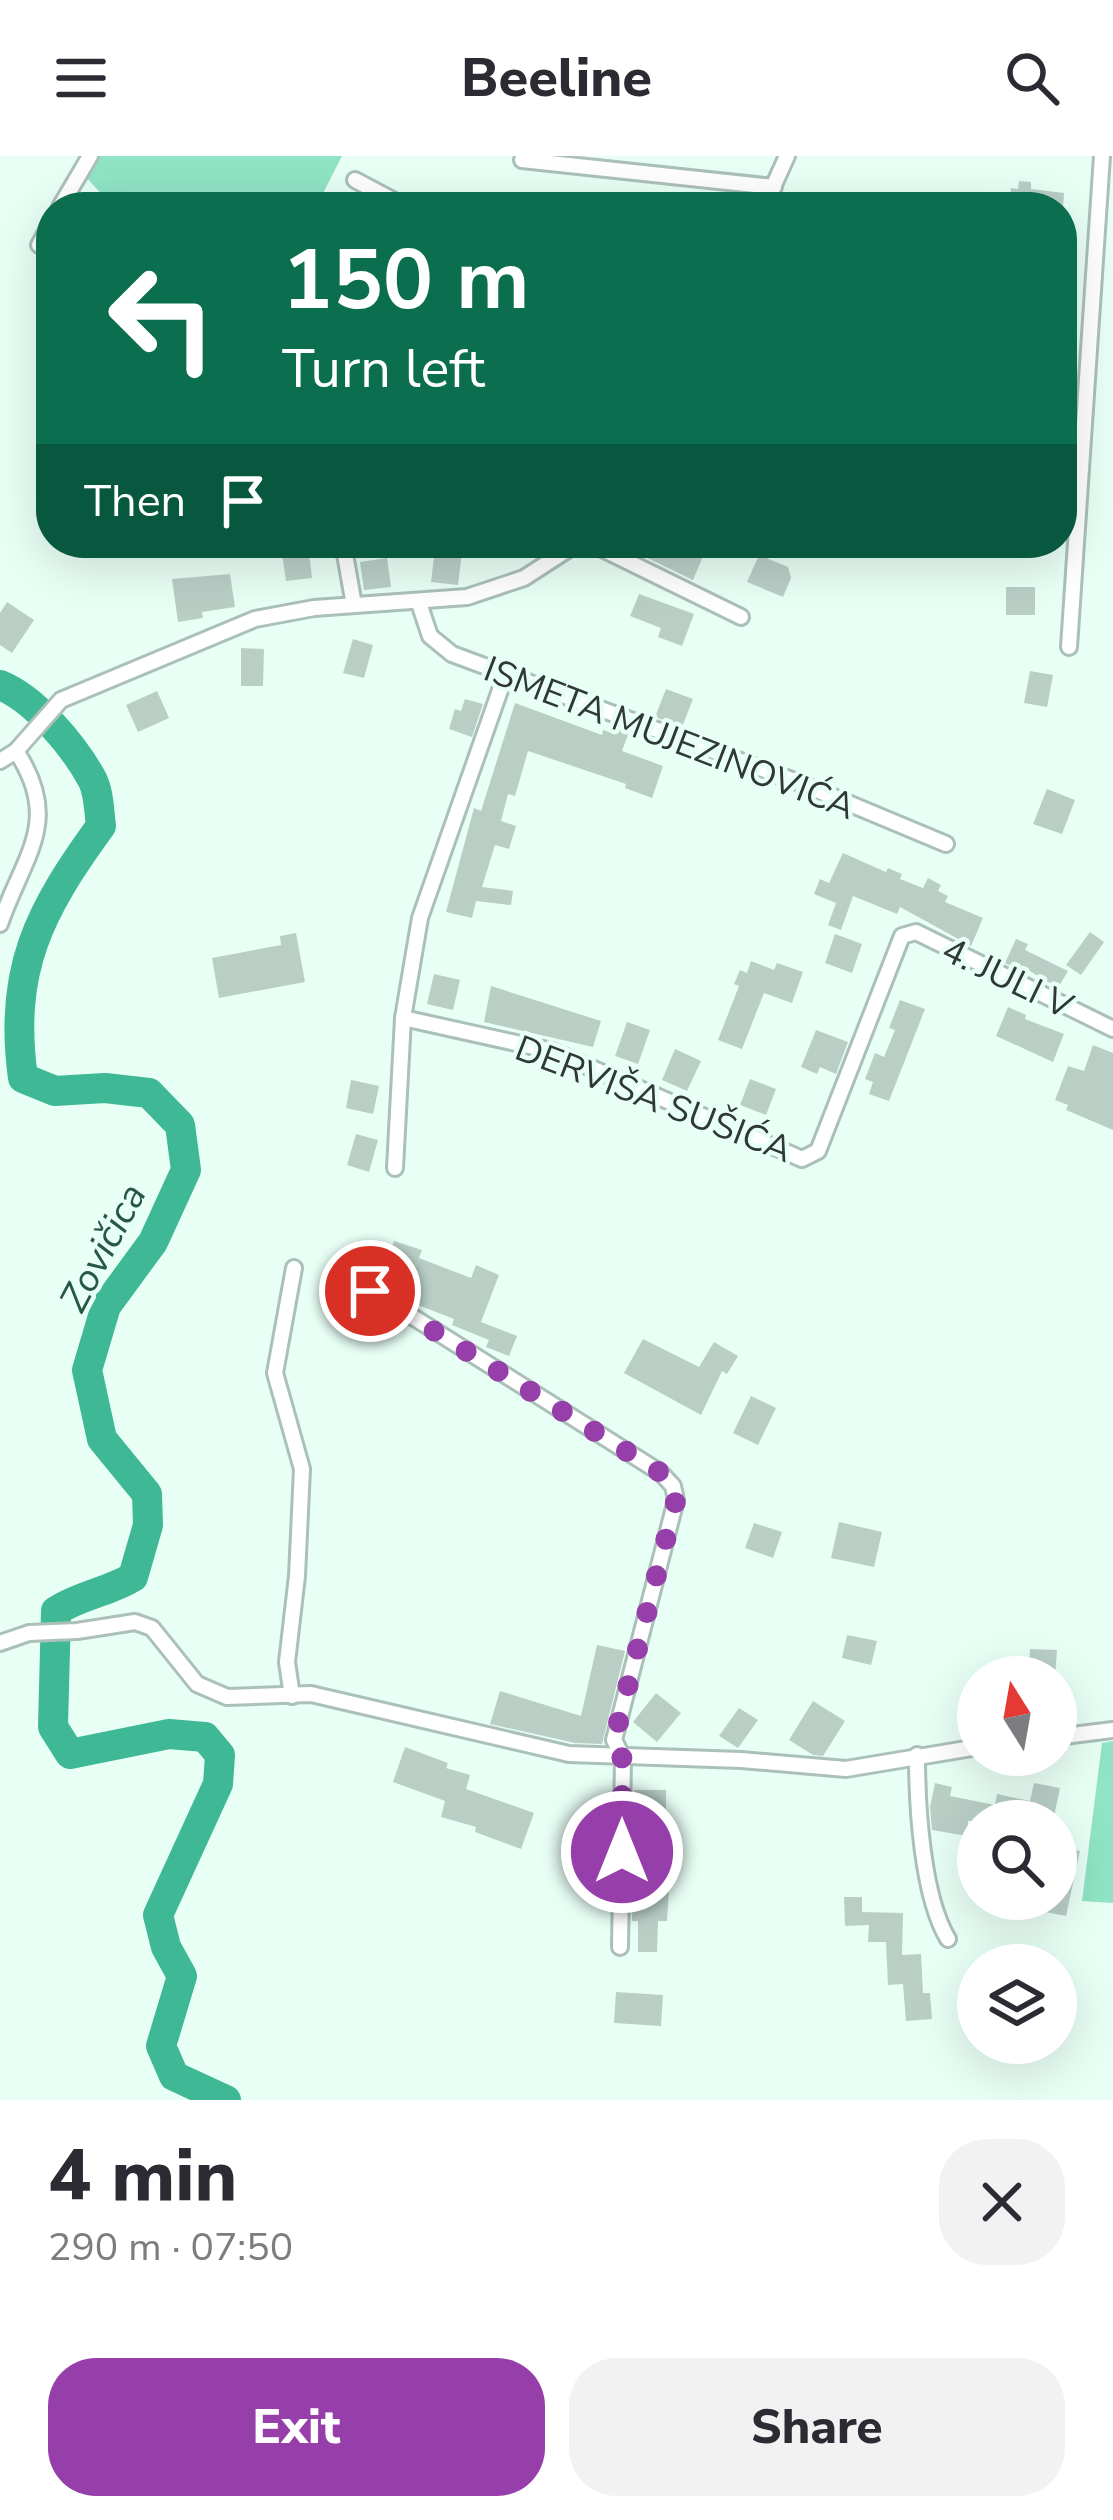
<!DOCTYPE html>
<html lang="en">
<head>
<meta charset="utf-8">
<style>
  body { margin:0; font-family:"Nunito Sans",sans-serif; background:#f2f2f3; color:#2b2b33; height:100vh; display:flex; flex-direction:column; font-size:45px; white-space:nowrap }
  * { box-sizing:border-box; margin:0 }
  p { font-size:39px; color:#7c7c81 }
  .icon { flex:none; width:66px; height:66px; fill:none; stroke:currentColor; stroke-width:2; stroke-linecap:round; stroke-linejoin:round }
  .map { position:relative; height:1944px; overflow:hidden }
  .drawer { display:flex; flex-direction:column; background:#fff; flex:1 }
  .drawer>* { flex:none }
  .guide { position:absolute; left:36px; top:36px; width:1041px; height:366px; border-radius:48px; box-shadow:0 12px 48px #0002; background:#0b6e4f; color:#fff; overflow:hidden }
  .needle { width:78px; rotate:349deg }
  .controls { position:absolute; left:957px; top:1500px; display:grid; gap:24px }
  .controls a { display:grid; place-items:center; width:120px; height:120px; border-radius:50%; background:#fff; box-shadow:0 12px 48px #0002; font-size:60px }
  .pin { position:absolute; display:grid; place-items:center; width:102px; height:102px; color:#fff; margin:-51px; border:6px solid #fff; border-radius:50%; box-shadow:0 3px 12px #0007 }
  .me { position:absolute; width:132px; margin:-66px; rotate:0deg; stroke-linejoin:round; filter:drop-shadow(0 0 9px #0008) }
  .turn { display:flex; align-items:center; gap:42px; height:252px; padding:0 48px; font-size:54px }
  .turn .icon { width:156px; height:156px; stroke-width:2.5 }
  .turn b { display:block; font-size:84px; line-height:102px }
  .then { display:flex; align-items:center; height:114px; padding:0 48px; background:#0003; gap:24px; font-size:45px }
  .round { display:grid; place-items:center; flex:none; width:126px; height:126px; border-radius:48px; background:#f2f2f3 }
  .head { display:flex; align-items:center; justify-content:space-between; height:204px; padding:0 48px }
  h1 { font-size:72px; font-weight:800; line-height:90px }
  .action { display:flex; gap:24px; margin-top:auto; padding:24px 48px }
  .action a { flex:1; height:138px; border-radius:48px; background:#963eaa; color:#fff; font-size:48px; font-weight:800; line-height:138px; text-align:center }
  .action a+a { background:#f2f2f3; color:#2b2b33 }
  header { display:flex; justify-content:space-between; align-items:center; height:156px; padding:0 48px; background:#fff; font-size:54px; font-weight:800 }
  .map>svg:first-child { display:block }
  .green { fill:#90e4c6 }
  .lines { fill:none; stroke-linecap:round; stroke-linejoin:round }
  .river { stroke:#3fb995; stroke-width:30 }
  .building { fill:#b9cfc6 }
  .minor-casing { stroke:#abc0b8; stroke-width:20 }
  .minor { stroke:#fff; stroke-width:14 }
  .route { stroke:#963eaa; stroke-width:21; stroke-dasharray:0 37.8 }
  .labels { text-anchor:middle; stroke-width:9; stroke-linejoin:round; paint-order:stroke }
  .street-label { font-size:36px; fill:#303835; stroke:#e8fff6 }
  .water-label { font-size:39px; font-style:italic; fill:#265747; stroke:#e8fff6 }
</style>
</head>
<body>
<header><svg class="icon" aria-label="menu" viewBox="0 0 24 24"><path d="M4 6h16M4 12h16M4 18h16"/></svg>Beeline<svg class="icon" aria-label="search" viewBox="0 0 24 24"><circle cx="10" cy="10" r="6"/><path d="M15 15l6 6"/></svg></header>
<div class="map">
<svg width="1113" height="1944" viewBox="0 0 1113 1944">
  <rect width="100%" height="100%" fill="#e8fff6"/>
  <!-- green -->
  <g class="green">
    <polygon points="98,0 342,0 316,51 113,51 86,21"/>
    <polygon points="1113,1585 1113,1747 1082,1745 1102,1587"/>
  </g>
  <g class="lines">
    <!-- river -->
    <path class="river" d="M0,529C35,543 74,590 92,623C99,636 99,655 101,670C39,755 8,814 23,922L55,935L105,932L149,937L180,969L186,1014L153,1086L106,1150L87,1214L102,1283L147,1338L148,1369L133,1421C109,1436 80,1439 56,1455L53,1571L70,1598L169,1578L205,1581L220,1599L218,1628L158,1759L166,1791L182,1820L161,1890L174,1920L226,1944"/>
  </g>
  <!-- building -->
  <g class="building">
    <polygon points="1019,25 1031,26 1031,33 1064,37 1063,52 1009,46 1011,32 1018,33"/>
    <polygon points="639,387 674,399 679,387 706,393 693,424 635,396"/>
    <polygon points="308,388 312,422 286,425 281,391"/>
    <polygon points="435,393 462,396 458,429 431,426"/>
    <polygon points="759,399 788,411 791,422 783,441 747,426"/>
    <polygon points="387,402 391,431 364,434 360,406"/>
    <polygon points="230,418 235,451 202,456 203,462 178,466 172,423"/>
    <rect x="1006" y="431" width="29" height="28"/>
    <polygon points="639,438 694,458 682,490 658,481 661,472 630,460"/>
    <polygon points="7,446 34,464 12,497 0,489 0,457"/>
    <polygon points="353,483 373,489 364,522 343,517"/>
    <polygon points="241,492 264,493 263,530 241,530"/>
    <polygon points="1030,515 1053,519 1047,551 1024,547"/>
    <polygon points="666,533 693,543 682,571 655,561"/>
    <polygon points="157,535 169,562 138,576 126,549"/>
    <polygon points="465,543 483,548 472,581 449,573 455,553 461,555"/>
    <polygon points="515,547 602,579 603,574 612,577 614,570 629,576 622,595 663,610 652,642 625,632 626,628 528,595 515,640 508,638 501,665 516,670 509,693 495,689 482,731 513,735 511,749 476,745 472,762 446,756 474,652 481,655"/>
    <polygon points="1047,633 1075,644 1062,678 1033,668"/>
    <polygon points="843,697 886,716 888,712 902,718 900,723 923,732 928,722 941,729 938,735 948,740 945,746 983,762 971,790 900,751 897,758 853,740 841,774 828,769 836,747 814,738 820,723 829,727"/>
    <polygon points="1090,776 1104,786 1081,819 1066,809"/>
    <polygon points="296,777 305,826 219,842 212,802 281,789 280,780"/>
    <polygon points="835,778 862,788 852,817 825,807"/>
    <polygon points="1016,783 1028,788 1025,794 1068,815 1058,832 1028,814 1027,818 1005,807"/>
    <polygon points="751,805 774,814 777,807 803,816 792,847 764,837 742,893 718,884 739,830 734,828 740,814 747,817"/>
    <polygon points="434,818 460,824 453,854 427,848"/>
    <polygon points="491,830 601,865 593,891 484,866"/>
    <polygon points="900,844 925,853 889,945 869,938 873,926 865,923 875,897 884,901 895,874 889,872"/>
    <polygon points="1008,851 1026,859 1025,863 1064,878 1053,906 996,880"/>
    <polygon points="627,866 650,874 638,908 615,900"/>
    <polygon points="816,874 848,886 836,918 820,911 817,918 801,911"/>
    <polygon points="1093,889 1113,897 1113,974 1066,954 1068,949 1055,944 1068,910 1084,915"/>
    <polygon points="675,893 701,905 687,935 662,924"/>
    <polygon points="750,923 776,933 766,959 740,949"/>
    <polygon points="351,924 379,930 373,958 346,952"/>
    <polygon points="356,978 378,984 369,1016 347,1009"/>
    <polygon points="394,1085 422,1094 419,1102 471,1122 476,1109 499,1119 481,1166 517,1180 509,1200 486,1191 489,1184 452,1169 454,1163 408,1145 414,1131 383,1121"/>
    <polygon points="643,1183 699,1211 714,1186 738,1200 727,1218 722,1215 701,1259 624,1217"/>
    <polygon points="751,1240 776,1252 758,1289 733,1277"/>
    <polygon points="839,1366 882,1376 874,1411 831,1402"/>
    <polygon points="754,1367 782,1376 773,1402 745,1392"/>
    <polygon points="847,1479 877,1485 871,1509 842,1502"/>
    <polygon points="597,1489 625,1495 602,1588 575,1587 490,1568 500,1535 581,1560"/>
    <polygon points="1030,1493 1057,1494 1055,1521 1028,1521"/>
    <polygon points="656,1537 681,1557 657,1586 633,1566"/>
    <polygon points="813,1545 845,1565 823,1600 813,1599 789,1584"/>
    <polygon points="739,1552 758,1564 738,1592 719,1580"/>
    <polygon points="405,1591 448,1607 446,1612 470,1619 466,1633 534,1657 521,1693 475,1676 476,1671 441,1661 445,1645 393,1626"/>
    <polygon points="935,1627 952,1631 950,1640 995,1649 997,1638 1030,1645 1034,1627 1060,1632 1053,1665 968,1665 967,1680 932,1674 930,1651"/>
    <polygon points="634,1634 666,1634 666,1673 633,1673"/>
    <polygon points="1056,1690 1080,1695 1066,1760 1010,1749 1011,1743 1056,1743"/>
    <polygon points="633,1700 671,1700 667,1765 658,1765 657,1796 638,1796 638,1765 632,1765"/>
    <polygon points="844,1741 862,1741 862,1756 903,1757 902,1799 921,1798 923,1837 930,1837 932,1863 906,1865 903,1828 888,1829 886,1786 868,1786 869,1769 845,1770"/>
    <polygon points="616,1836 663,1839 661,1870 614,1867"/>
  </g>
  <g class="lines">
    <defs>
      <g id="minor">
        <polyline points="522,4 774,31"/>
        <polyline points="355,24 406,51"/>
        <polyline points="60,51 90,0"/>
        <polyline points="764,51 787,0"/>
        <polyline points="39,89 51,67"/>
        <polyline points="343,387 354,449"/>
        <polyline points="590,387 741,461"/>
        <polyline points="419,447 430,480 452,498 800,627 946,688"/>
        <polyline points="1069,491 1102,0"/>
        <polyline points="0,605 16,595 61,544 255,463 314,452 467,441 524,422 578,387"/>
        <path d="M0,768C23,700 63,666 16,595"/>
        <polyline points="403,862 552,895 802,1003 818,995 902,780 916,776 1113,873"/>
        <polyline points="395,1012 403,862 420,762 505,520"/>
        <polyline points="370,1134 661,1317 673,1330 676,1344 614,1584 623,1602 620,1791"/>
        <polyline points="0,1487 29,1477 77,1475 135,1466 152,1472 197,1528 227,1541 311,1538 569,1598 741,1604 846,1613 978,1591"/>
        <polyline points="292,1540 287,1506 297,1420 302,1313 275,1217 294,1112"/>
        <polyline points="1056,1581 1113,1574"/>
        <path d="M917,1599C917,1650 922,1740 948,1783"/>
      </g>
    </defs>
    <!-- minor casing -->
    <use href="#minor" class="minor-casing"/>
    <!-- minor -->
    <use href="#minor" class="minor"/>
  </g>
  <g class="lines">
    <!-- route -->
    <polyline class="route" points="370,1135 661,1317 673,1330 676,1344 614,1584 622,1602 622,1696"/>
  </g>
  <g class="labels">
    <!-- street labels -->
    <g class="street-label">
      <text transform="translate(670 581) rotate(21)" y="13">ISMETA MUJEZINOVIĆA</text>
      <text transform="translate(1008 821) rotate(26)" y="13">4. JULI V</text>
      <text transform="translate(654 942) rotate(21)" y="13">DERVIŠA SUŠIĆA</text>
    </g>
    <!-- water labels -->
    <g class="water-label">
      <text transform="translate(102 1091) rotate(-62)" y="14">Zovičica</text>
    </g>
  </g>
</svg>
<div class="controls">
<a><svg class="needle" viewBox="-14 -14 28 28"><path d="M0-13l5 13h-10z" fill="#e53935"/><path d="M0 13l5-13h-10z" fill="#7c7c81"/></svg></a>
<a><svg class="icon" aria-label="search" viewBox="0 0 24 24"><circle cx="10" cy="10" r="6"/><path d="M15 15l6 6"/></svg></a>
<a><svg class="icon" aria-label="layers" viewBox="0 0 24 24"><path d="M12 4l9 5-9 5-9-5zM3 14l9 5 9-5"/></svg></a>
</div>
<div class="pin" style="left:370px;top:1135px;background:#d93025"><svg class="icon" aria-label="arrive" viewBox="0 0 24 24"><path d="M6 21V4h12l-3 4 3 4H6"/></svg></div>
<svg class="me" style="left:622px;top:1696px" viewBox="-20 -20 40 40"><circle r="17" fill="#963eaa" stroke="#fff" stroke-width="3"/><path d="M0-11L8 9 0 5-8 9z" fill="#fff"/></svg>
<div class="guide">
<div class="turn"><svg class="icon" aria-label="left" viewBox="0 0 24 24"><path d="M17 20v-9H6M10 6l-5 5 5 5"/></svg><div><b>150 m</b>Turn left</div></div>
<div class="then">Then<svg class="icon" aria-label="arrive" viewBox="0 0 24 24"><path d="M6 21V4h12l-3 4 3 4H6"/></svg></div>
</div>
</div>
<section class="drawer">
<div class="head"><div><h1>4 min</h1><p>290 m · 07:50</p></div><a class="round"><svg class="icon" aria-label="close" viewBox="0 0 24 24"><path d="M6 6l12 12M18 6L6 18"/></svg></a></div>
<div class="action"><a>Exit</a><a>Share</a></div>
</section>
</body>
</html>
